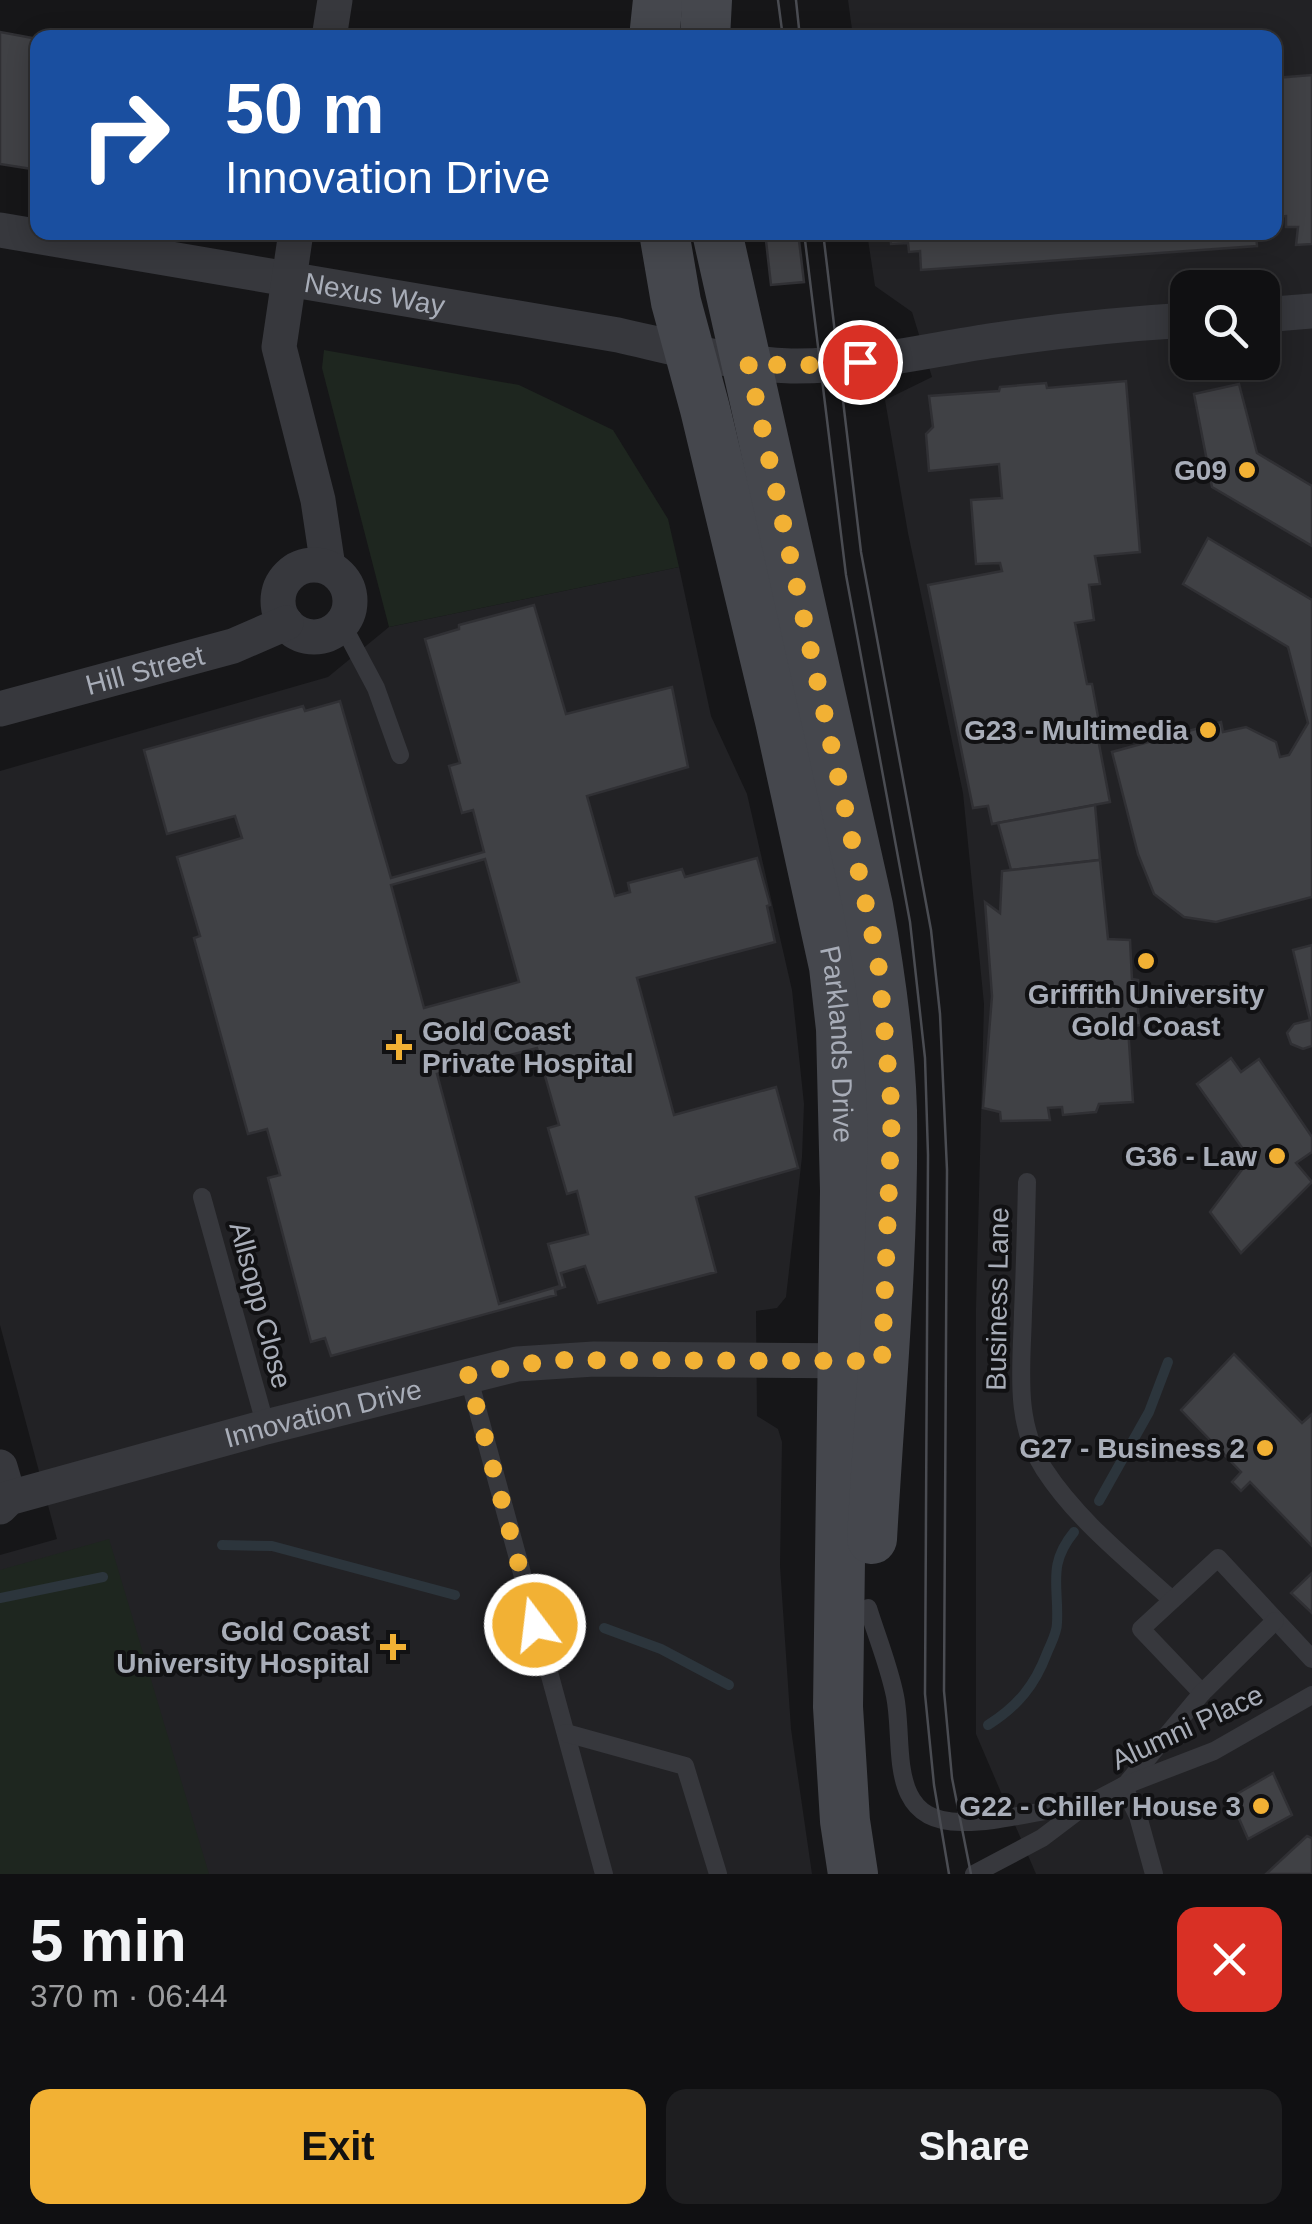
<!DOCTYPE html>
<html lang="en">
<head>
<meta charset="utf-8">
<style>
  body { margin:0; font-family:Arial,sans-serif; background:#1e1e20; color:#f1f3f6; height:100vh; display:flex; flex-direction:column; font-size:38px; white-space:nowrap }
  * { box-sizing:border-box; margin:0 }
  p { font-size:32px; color:#9c9d9f }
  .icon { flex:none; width:55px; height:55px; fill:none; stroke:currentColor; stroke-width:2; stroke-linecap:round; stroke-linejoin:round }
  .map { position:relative; height:1874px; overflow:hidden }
  .panel { display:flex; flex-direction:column; background:#101012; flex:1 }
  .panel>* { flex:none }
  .top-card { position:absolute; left:30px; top:30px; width:1252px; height:210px; border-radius:20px; box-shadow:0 5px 25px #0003,0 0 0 2px #303032; background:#1a4fa0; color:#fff; overflow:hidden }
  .controls { position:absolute; left:1170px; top:270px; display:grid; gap:20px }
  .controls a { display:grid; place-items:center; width:110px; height:110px; border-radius:20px; background:#101012; box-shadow:0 5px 25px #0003,0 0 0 2px #303032; font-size:50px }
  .pin { position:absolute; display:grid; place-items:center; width:85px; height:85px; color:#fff; margin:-42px; border:5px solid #fff; border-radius:50%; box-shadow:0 2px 10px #0007 }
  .me { position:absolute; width:110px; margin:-55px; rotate:345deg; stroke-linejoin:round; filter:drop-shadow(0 0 8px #0008) }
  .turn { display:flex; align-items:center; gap:35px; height:210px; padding:0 30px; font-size:45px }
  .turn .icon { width:130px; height:130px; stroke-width:2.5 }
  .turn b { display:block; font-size:70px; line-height:85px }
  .round { display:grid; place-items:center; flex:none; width:105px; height:105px; border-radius:20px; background:#1e1e20 }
  .overview { display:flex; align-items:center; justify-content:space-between; height:170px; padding:0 30px }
  h1 { font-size:60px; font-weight:600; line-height:75px }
  .button { display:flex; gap:20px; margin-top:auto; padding:20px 30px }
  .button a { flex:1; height:115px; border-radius:20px; background:#f2b134; color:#111; font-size:40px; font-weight:600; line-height:115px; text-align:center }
  .button a+a { background:#1e1e20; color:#f1f3f6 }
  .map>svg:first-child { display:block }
  .built { fill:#222225; fill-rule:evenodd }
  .green { fill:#1e261f }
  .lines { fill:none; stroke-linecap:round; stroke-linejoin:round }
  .stream { stroke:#2c353c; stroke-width:10 }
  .building { fill:#404145; stroke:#303034; stroke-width:2.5; fill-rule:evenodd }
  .lane { stroke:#37383d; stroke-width:18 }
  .street { stroke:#37383d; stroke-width:35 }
  .secondary { stroke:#45474d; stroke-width:50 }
  .tram { stroke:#4a4c52; stroke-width:2.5 }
  .route { stroke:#f2b134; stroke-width:18; stroke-dasharray:0 32.4 }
  .poi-dot { fill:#f2b134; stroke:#111113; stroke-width:4 }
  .labels { text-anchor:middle; stroke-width:8; stroke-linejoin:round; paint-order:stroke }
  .street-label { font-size:28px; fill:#a8adb8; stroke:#111113 }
  .poi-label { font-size:28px; font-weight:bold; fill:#a8adb8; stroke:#111113; text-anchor:end }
</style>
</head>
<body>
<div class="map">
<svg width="1312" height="1874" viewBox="0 0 1312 1874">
  <rect width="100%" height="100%" fill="#161618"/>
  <!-- built -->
  <g class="built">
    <path d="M848,0H1312V1874H1036L976,1734V1308L984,1004L963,793L908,533L885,400L932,377L912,312L875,286L867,233L1275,232V38L853,37ZM1188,288H1262V362H1188Z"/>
    <polygon points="679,567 711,716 747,794 792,990 804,1104 802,1157 786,1297 777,1308 756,1311 757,1416 778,1429 782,1442 780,1566 791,1729 812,1874 0,1874 0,1555 57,1539 0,1325 0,771 328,677 389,627"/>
  </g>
  <!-- green -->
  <g class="green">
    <polygon points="324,350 519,385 613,430 668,519 679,567 389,627 322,368"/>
    <polygon points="109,1539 209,1874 0,1874 0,1570"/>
  </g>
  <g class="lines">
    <!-- stream -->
    <g class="stream">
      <polyline points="1099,1501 1149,1412 1168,1362"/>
      <polyline points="222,1545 272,1546 455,1595"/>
      <polyline points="0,1598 103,1577"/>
      <polyline points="604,1628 661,1649 729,1685"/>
      <path d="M988,1725C1018,1706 1035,1685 1047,1653C1051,1643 1057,1633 1057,1623C1059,1585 1047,1565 1074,1532"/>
    </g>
  </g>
  <!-- building -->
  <g class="building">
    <polygon points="0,32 38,39 38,170 0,164"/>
    <polygon points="1312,75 1312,244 1296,245 1298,227 1286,227 1286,216 1275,217 1275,103 1278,103 1275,78"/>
    <polygon points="765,232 798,232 804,282 771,285"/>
    <polygon points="890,232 1256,232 1257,246 921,270 920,251 909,252 908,243 891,244"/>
    <polygon points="1126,381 1140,552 1095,556 1100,584 1089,585 1094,620 1075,623 1087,684 1092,684 1099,722 1095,723 1110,802 992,824 988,806 973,808 928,585 1002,571 1000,563 976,564 971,500 1002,498 999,464 929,471 926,434 933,427 929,396 999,391 1000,387 1046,383 1047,388"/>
    <polygon points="1239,384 1257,453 1312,486 1312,546 1212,487 1194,394"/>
    <polygon points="1208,538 1312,600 1312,897 1216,922 1184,917 1154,894 1138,854 1112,752 1221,722 1223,732 1246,727 1276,742 1280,757 1289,755 1308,723 1288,647 1183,584"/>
    <path d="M534,605L566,714L672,687L688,767L587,796L615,896L630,892L628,883L682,869L685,877L757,858L770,905L767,906L775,942L637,978L674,1115L776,1087L798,1168L696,1197L716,1272L598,1303L585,1266L561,1273L565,1287L555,1290L556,1295L331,1356L325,1338L311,1342L268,1178L280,1175L267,1129L248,1134L194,938L200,936L177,857L242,838L235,816L167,834L144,750L303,706L305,711L340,701L391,878L484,852L473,810L462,813L449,766L460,763L425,639L459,629V625ZM485,859L519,982L424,1008L391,885ZM537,1048L559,1125L548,1128L567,1194L577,1191L588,1234L548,1244L560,1286L499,1304L437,1074Z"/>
    <polygon points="1095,805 1100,860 1011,870 998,823"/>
    <polygon points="1100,860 1108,939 1130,940 1132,979 1138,980 1138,1012 1141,1025 1128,1027 1133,1102 1099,1104 1096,1112 1063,1115 1062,1107 1048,1108 1050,1120 1001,1121 1000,1112 983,1108 992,996 985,902 1000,913 1002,871"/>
    <polygon points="1312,945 1312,1046 1303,1049 1291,1044 1287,1033 1294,1024 1310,1020 1293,950"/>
    <polygon points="1231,1058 1241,1072 1259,1059 1312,1137 1312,1152 1296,1163 1312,1182 1241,1253 1210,1212 1250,1159 1197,1084"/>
    <polygon points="1234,1354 1302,1423 1312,1414 1312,1546 1250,1482 1241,1491 1232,1482 1241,1472 1181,1410"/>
    <polygon points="1312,1573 1312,1613 1291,1593"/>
    <polygon points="1273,1773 1292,1815 1248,1839 1230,1798"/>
    <polygon points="1307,1836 1312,1838 1312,1874 1266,1874"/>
  </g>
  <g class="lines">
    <!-- lane -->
    <g class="lane">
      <polyline points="342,624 376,688 400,755"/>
      <path d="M1027,1182C1026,1225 1025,1269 1023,1312C1022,1366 1013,1421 1044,1469C1077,1520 1128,1560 1172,1600"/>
      <polyline points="202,1197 266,1427"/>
      <polyline points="468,1375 604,1874"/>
      <path d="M868,1608C877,1637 889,1666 895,1696C905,1744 885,1822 961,1822C1001,1823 1042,1808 1083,1807"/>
      <polyline points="1202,1693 1141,1629 1218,1558 1312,1659"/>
      <polyline points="566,1733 685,1766 718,1874"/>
      <polyline points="1127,1783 1202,1693 1275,1621"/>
      <polyline points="1123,1786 1138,1816 1154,1874"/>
      <polyline points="974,1874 1042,1838 1083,1807 1123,1786 1214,1751 1312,1695"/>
    </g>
    <!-- street -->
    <g class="street">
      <polyline points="329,38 335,0"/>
      <path id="s1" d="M0,230L618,335C676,348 732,364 791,366C858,367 924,351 989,341C1055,331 1121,324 1188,320"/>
      <polyline points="296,232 279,347 318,500 328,567"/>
      <polyline points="1262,315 1312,311"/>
      <circle cx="314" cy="601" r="36"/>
      <path id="s2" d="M0,709L233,646L286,623"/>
      <polyline points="0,1467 9,1498"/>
      <path id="s3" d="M0,1507L9,1498L266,1427L517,1364L594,1359L863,1361"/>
    </g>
    <!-- secondary -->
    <g class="secondary">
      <polyline points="654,38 658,0"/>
      <polyline points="705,38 707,0"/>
      <path id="s4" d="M664,232L676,302L705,409L780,721L834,967L841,1029L845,1191L838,1707L845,1821L853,1874"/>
      <path d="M717,232L868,906C880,973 890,1042 892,1111C894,1253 880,1397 872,1539"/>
    </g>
    <!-- tram -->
    <g class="tram">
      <polyline points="778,0 783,38"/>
      <polyline points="796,0 800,38"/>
      <polyline points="804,232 846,575 910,922 925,1058 928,1155 925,1694 934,1785 949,1874"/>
      <polyline points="823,232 861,552 931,930 940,1014 947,1170 944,1691 952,1778 971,1874"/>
    </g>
  </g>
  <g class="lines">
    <!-- route -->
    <polyline class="route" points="535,1625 468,1375 550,1360 882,1361 892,1111 878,960 748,362 790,366 860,362"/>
  </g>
  <!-- markers -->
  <g class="poi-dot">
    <circle cx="1247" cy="470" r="10"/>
    <circle cx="1208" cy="730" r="10"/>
    <circle cx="1146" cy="961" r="10"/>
    <path d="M394 1032h10v10h10v10h-10v10h-10v-10h-10v-10h10z"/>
    <circle cx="1277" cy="1156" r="10"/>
    <circle cx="1265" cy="1448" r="10"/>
    <path d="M388 1632h10v10h10v10h-10v10h-10v-10h-10v-10h10z"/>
    <circle cx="1261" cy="1806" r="10"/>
  </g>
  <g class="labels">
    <!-- street labels -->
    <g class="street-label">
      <text dy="10" stroke="none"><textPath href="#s1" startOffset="380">Nexus Way</textPath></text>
      <text dy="10" stroke="none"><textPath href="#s2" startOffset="150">Hill Street</textPath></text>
      <text dy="10" stroke="none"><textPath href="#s4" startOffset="832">Parklands Drive</textPath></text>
      <text transform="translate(997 1299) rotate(-89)" y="10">Business Lane</text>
      <text transform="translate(261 1305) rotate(75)" y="10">Allsopp Close</text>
      <text dy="10" stroke="none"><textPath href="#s3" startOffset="338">Innovation Drive</textPath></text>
      <text transform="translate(1187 1727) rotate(-25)" y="10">Alumni Place</text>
    </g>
    <!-- poi labels -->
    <g class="poi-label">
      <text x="1227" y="480">G09</text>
      <text x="1188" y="740">G23 - Multimedia</text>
      <text x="1146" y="1004" text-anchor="middle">Griffith University<tspan x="1146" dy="32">Gold Coast</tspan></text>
      <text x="422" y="1041" text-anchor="start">Gold Coast<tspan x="422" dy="32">Private Hospital</tspan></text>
      <text x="1257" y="1166">G36 - Law</text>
      <text x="1245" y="1458">G27 - Business 2</text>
      <text x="370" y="1641">Gold Coast<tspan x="370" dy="32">University Hospital</tspan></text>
      <text x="1241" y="1816">G22 - Chiller House 3</text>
    </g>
  </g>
</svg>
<div class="controls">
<a><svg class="icon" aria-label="search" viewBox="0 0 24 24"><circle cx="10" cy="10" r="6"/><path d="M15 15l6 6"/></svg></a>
</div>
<div class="pin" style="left:860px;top:362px;background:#d93025"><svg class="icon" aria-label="arrive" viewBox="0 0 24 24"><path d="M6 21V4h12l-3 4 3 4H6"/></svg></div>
<svg class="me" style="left:535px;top:1625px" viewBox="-20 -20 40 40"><circle r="17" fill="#f2b134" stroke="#fff" stroke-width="3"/><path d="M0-11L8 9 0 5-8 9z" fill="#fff"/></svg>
<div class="top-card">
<div class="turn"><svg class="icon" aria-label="right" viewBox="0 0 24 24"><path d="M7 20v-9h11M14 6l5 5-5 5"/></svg><div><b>50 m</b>Innovation Drive</div></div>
</div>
</div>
<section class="panel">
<div class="overview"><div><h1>5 min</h1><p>370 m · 06:44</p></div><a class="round" style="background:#d93025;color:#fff"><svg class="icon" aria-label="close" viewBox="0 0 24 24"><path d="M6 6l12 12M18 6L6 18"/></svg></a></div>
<div class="button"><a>Exit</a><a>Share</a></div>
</section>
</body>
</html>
